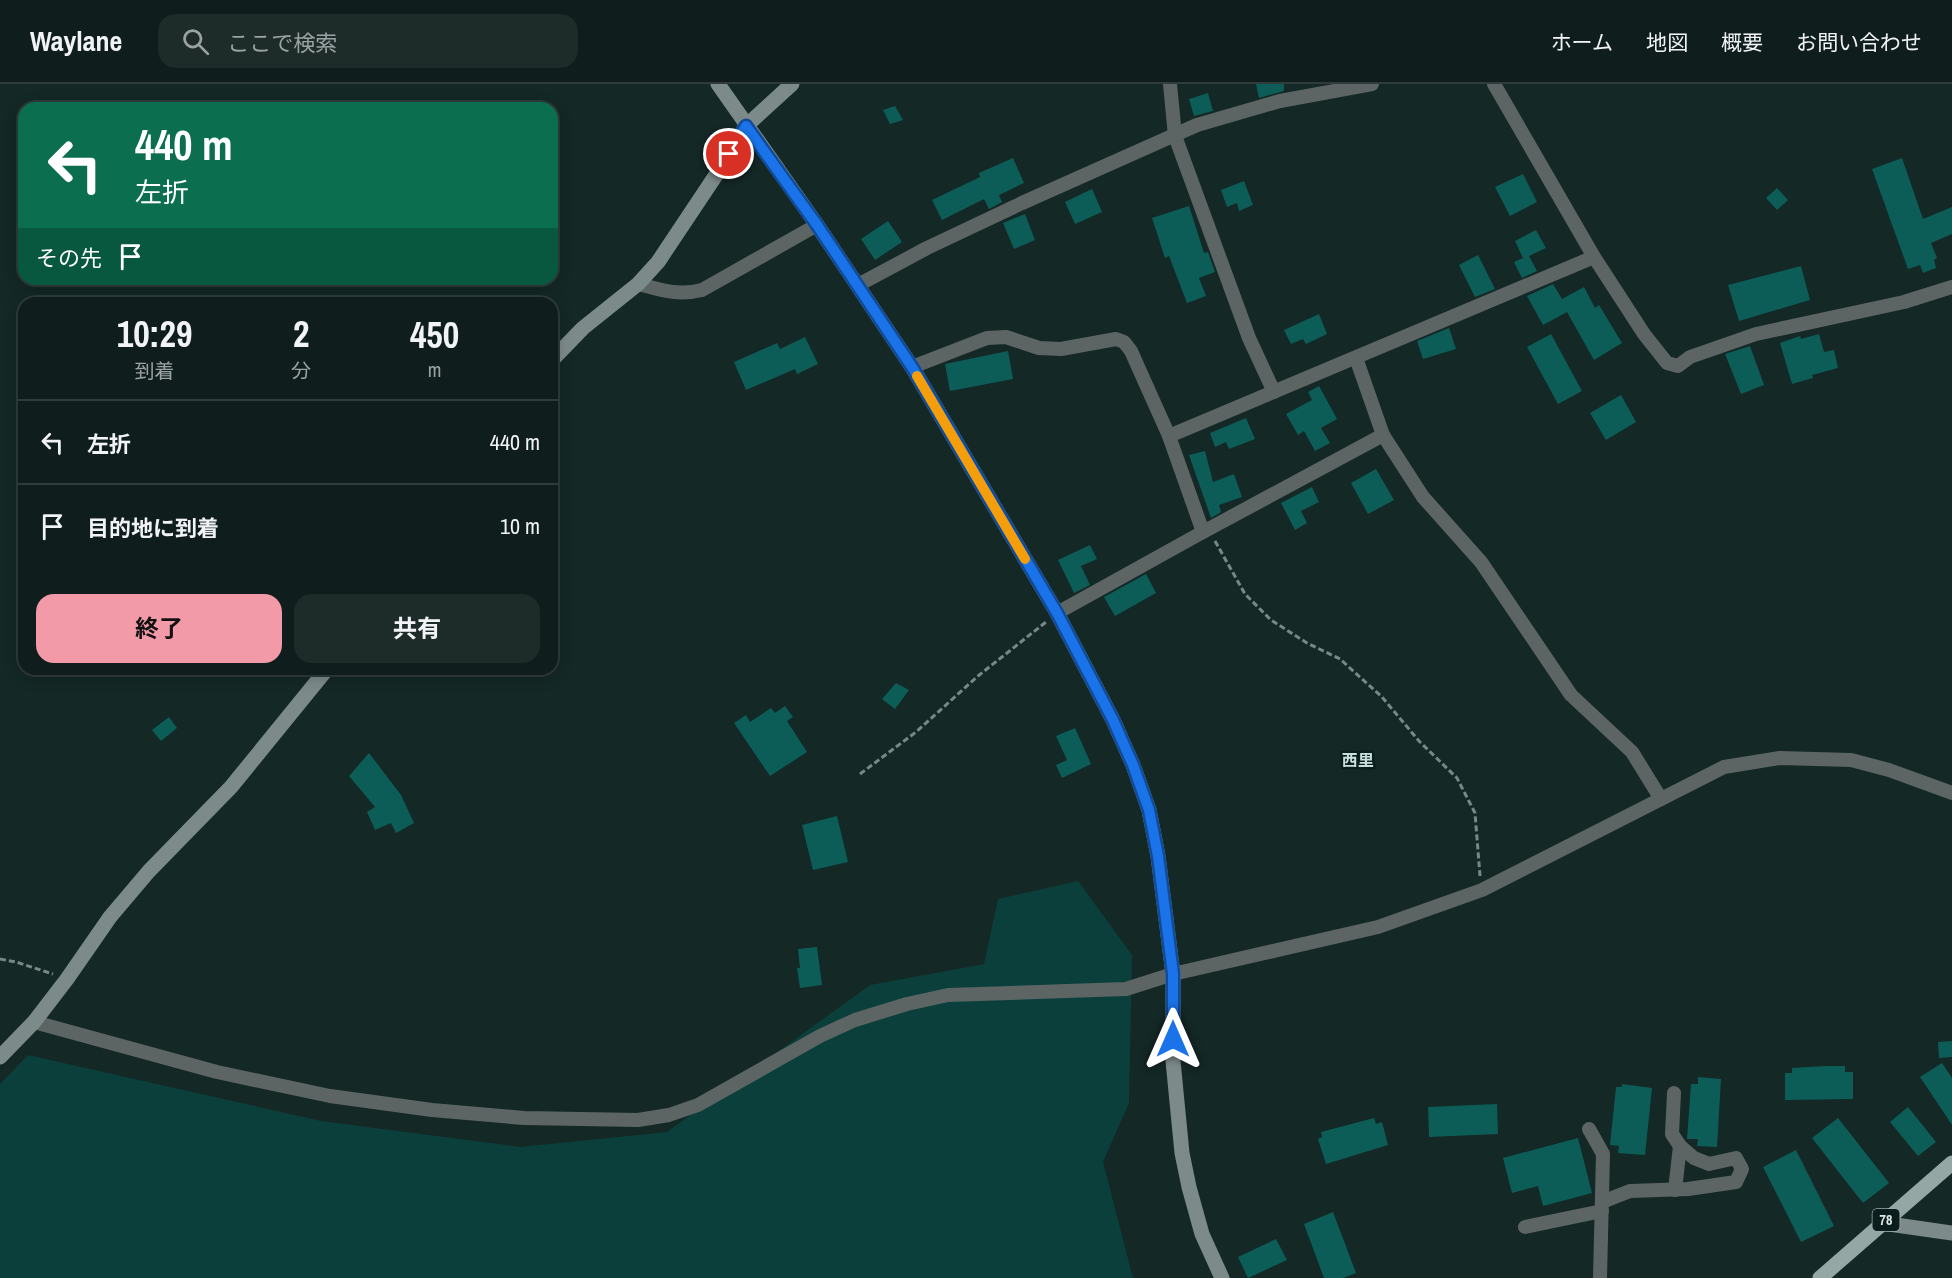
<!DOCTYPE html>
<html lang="ja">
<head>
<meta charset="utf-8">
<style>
  body { margin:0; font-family:"Archivo Narrow","Noto Sans JP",sans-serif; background:#1d2b29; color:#f1f3f6; height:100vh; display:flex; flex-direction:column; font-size:22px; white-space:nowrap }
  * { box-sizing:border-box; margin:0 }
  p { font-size:20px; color:#9ba2a3 }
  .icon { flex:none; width:33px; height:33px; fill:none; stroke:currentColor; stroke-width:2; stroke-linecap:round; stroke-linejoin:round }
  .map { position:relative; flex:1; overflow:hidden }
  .details { position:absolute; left:18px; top:213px; width:540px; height:378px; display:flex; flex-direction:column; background:#0f1e1c; border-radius:18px; box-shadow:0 3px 15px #0003,0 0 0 2px #2f3c3b }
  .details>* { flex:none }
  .guide { position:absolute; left:18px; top:18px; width:540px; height:183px; border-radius:18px; box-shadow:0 3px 15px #0003,0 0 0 2px #2f3c3b; background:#0b6e4f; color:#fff; overflow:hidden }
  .pin { position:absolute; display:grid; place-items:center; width:51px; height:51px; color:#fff; margin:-26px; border:3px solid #fff; border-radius:50%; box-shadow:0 2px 6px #0007 }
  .me { position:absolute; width:66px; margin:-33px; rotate:0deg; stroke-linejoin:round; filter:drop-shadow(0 0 4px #0008) }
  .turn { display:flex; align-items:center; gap:21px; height:126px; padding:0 18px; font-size:27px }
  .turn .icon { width:78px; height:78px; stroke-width:2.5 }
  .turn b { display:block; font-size:42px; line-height:51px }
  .then { display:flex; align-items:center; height:57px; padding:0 18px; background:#0003; gap:12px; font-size:22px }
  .eta { display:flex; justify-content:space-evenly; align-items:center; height:102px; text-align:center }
  .eta b { font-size:36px; font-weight:700; line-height:42px }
  .primary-button { display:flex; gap:12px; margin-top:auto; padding:12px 18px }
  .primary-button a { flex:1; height:69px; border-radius:18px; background:#f39aa9; color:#111; font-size:24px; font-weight:700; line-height:69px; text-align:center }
  .primary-button a+a { background:#1d2b29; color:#f1f3f6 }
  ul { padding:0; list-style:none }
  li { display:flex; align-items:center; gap:18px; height:84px; padding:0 18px; border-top:2px solid #2f3c3b }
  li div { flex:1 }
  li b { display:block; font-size:22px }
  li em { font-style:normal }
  header { display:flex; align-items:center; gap:36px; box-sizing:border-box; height:84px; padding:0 30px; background:#0f1e1c; border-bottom:2px solid #2f3c3b }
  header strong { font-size:28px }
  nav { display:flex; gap:33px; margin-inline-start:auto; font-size:21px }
  .search { width:420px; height:54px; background:#1d2b29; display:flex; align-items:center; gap:15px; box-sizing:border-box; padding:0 21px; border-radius:18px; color:#9ba2a3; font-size:22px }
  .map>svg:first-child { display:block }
  .green { fill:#0b3f3b }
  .building { fill:#0c5d58 }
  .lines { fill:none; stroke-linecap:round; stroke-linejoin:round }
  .path { stroke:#788886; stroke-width:3; stroke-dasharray:6 3; stroke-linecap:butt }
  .street { stroke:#5c6564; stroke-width:14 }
  .secondary { stroke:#7c8a89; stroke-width:15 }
  .primary { stroke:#94a7a5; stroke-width:15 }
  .route-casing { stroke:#114b97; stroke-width:15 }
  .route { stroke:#1a73e8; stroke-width:10 }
  .slow { stroke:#f59e0b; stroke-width:10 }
  .labels { text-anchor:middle; stroke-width:5; stroke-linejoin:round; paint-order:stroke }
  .shield { fill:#0b1e1d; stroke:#9eacaa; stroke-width:1.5 }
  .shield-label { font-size:14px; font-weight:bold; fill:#dde9e7 }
  .neighbourhood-label { font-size:16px; font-weight:bold; fill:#c6dedc; stroke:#0b1e1d }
</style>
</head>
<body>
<header>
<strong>Waylane</strong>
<div class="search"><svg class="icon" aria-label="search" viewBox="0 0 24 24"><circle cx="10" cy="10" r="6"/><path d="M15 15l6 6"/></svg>ここで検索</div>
<nav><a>ホーム</a><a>地図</a><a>概要</a><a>お問い合わせ</a></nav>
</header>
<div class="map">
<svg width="1952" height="1194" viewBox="0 0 1952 1194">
  <rect width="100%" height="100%" fill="#142826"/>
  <!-- green -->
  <polygon class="green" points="1078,797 1132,871 1129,1019 1103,1078 1133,1194 0,1194 0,1000 28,971 321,1037 521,1063 667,1048 870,901 984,880 998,815"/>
  <!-- building -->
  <g class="building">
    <polygon points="1256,0 1284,0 1284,7 1259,14"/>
    <polygon points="1208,9 1213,27 1194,32 1189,15"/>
    <polygon points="895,22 903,36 890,40 883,26"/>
    <polygon points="1013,74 1024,99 999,111 1002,118 989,125 984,115 942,136 932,116 980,93 979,89"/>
    <polygon points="1902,74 1923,135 1952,123 1952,150 1931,159 1937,174 1934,176 1936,184 1923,189 1920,181 1908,185 1872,85"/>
    <polygon points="1523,90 1537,118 1510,132 1495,103"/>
    <polygon points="1244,97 1253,121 1239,127 1237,119 1227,123 1221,106"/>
    <polygon points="1777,104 1788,116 1777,126 1766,114"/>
    <polygon points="1092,105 1102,128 1075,140 1065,118"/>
    <polygon points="1189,122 1204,169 1208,168 1215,188 1199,194 1206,212 1187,219 1169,172 1165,174 1152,134"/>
    <polygon points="1025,130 1035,156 1014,165 1003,139"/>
    <polygon points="888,137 902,158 875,176 861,155"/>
    <polygon points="1536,146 1546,164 1529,172 1537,187 1522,194 1514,178 1523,174 1515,157"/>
    <polygon points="1478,171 1495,205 1475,213 1459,181"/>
    <polygon points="1801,182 1810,216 1739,237 1728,201"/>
    <polygon points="1553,200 1562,215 1584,203 1595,224 1599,221 1622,259 1594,276 1567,228 1543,241 1527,212"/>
    <polygon points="1319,230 1327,250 1306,260 1303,255 1291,260 1284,246"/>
    <polygon points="1449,244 1456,265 1423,275 1417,257"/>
    <polygon points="1551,250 1582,307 1558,320 1527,263"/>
    <polygon points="1819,250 1824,268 1834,266 1838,284 1812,291 1813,294 1792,300 1780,259 1800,252 1801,255"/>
    <polygon points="805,253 818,280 797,290 795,285 746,306 734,278 777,259 780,265"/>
    <polygon points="1750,262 1764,301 1741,310 1725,270"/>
    <polygon points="1008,267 1013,295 950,307 945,280"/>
    <polygon points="1319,302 1337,335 1321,344 1330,359 1315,367 1304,347 1298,351 1286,330 1312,316 1308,308"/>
    <polygon points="1621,311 1636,338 1606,356 1590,329"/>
    <polygon points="1246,334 1255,355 1229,365 1226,358 1215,363 1210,349"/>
    <polygon points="1205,367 1213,398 1234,390 1242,413 1219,421 1221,428 1211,434 1189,371"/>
    <polygon points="1376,385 1394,416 1368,430 1351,399"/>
    <polygon points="1312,403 1319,418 1301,427 1307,439 1295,446 1281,419"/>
    <polygon points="1090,461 1097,475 1081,482 1090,501 1074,509 1058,476"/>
    <polygon points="1146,490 1156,509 1115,532 1104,513"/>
    <polygon points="896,599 909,606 895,625 882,615"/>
    <polygon points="785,622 793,633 787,637 807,668 770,692 734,639 746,631 750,638 771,624 775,629"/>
    <polygon points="169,633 177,644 161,657 152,646"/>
    <polygon points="1075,644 1091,680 1062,694 1056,681 1067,676 1056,652"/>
    <polygon points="369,669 401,711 414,739 396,749 391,739 375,746 367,728 375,723 349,692"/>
    <polygon points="837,732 848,778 813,786 802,741"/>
    <polygon points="817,863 822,901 800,904 797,884 800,884 798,865"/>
    <polygon points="1952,957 1952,973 1939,974 1938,958"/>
    <polygon points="1942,979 1952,994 1952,1041 1920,993"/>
    <polygon points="1825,982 1845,982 1845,988 1853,988 1853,1015 1785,1016 1785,989 1792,989 1792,984"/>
    <polygon points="1698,993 1721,995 1717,1063 1697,1062 1698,1055 1687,1055 1691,1000 1698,1000"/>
    <polygon points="1622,1000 1652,1004 1645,1071 1618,1069 1619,1062 1610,1061 1616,1003 1622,1003"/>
    <polygon points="1497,1020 1498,1050 1429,1053 1428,1023"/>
    <polygon points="1908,1023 1936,1058 1918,1072 1890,1038"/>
    <polygon points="1374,1034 1376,1040 1382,1038 1388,1061 1326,1080 1318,1055 1322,1053 1321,1048"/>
    <polygon points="1838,1034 1889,1099 1863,1119 1812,1054"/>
    <polygon points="1578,1054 1592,1109 1543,1122 1538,1102 1512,1109 1503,1074"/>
    <polygon points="1796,1066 1834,1142 1801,1158 1763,1083"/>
    <polygon points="1333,1128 1356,1189 1343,1194 1324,1194 1304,1140"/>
    <polygon points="1276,1155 1287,1176 1248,1194 1238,1173"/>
  </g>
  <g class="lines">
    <!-- path -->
    <g class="path">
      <polyline points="1215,457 1245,510 1271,536 1307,559 1340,575 1382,613 1419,657 1457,694 1475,729 1480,792"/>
      <polyline points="860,690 916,648 978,592 1046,538"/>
      <polyline points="0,875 16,878 53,890"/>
    </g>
    <!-- street -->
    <g class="street">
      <polyline points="1170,0 1175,52 1249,254 1274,308"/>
      <polyline points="1494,0 1594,173 1644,250 1667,279 1678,282 1690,273 1756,250 1904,218 1952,203"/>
      <path d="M638,200C661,206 678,212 702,206L817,141"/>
      <polyline points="858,201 927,164 1022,119 1197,41 1280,17 1372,0"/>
      <polyline points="1356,274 1383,351 1423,413 1481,478 1571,611 1632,668 1661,715"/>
      <polyline points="912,283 987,254 1006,253 1039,264 1061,265 1116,255 1124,258 1131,267 1169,352 1203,448"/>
      <polyline points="1169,352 1594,173"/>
      <polyline points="1057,529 1203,448 1383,351"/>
      <polyline points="34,938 217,988 330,1012 432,1026 524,1034 638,1036 669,1031 698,1021 820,952 855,936 907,920 948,911 1126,905 1173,890 1378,843 1482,806 1724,683 1780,674 1851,676 1889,686 1952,709"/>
      <polyline points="1589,1045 1603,1070 1600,1194"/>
      <polyline points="1675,1106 1680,1062"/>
      <polyline points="1602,1118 1630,1107 1688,1105 1736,1098 1742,1085 1736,1074 1709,1080 1694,1074 1680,1062 1672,1050 1674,1009"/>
      <polyline points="1525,1143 1602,1127"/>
    </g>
    <!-- secondary -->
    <g class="secondary">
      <polyline points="718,0 817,141 912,283 1057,529 1113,636 1133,681 1149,726 1158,772 1173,890 1173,977 1182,1069 1189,1103 1202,1150 1222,1194"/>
      <polyline points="552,276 583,244 638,200 658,178 720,85 746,42 792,0"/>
      <polyline points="0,973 34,938 67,895 110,833 149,787 231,703 327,585"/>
      <polyline points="1882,1139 1952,1149"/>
    </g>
    <!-- primary -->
    <polyline class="primary" points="1820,1194 1952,1079"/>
  </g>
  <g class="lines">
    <defs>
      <polyline id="route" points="729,70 746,42 817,141 912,283 1057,529 1113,636 1133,681 1149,726 1158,772 1173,890 1173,955"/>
    </defs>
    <!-- route casing -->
    <use href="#route" class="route-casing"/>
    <!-- route -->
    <use href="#route" class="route"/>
    <!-- slow -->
    <polyline class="slow" points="917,292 1025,475"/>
  </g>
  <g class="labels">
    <!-- shield labels -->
    <rect class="shield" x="1872.5" y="1125" width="27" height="22" rx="4.5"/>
    <g class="shield-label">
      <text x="1886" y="1141">78</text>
    </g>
    <!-- neighbourhood labels -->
    <g class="neighbourhood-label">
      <text x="1358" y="682">西里</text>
    </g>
  </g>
</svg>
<div class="pin" style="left:729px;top:70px;background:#d93025"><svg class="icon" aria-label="arrive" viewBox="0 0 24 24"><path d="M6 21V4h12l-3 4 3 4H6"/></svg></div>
<svg class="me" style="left:1173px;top:955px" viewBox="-20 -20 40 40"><path d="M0-17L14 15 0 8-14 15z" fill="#1a73e8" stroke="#fff" stroke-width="4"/></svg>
<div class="guide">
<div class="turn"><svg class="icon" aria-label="left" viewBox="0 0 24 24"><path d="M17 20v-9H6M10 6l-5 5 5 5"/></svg><div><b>440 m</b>左折</div></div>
<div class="then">その先<svg class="icon" aria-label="arrive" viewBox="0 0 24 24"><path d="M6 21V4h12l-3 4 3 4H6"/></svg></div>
</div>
<section class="details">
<div class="eta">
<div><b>10:29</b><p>到着</p></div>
<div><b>2</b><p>分</p></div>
<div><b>450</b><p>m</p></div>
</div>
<ul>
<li><svg class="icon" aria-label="left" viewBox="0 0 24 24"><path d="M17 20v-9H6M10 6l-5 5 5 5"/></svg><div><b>左折</b></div><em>440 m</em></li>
<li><svg class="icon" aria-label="arrive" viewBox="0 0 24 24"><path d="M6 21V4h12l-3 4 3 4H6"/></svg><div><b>目的地に到着</b></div><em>10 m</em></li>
</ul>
<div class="primary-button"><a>終了</a><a>共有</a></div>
</section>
</div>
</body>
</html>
